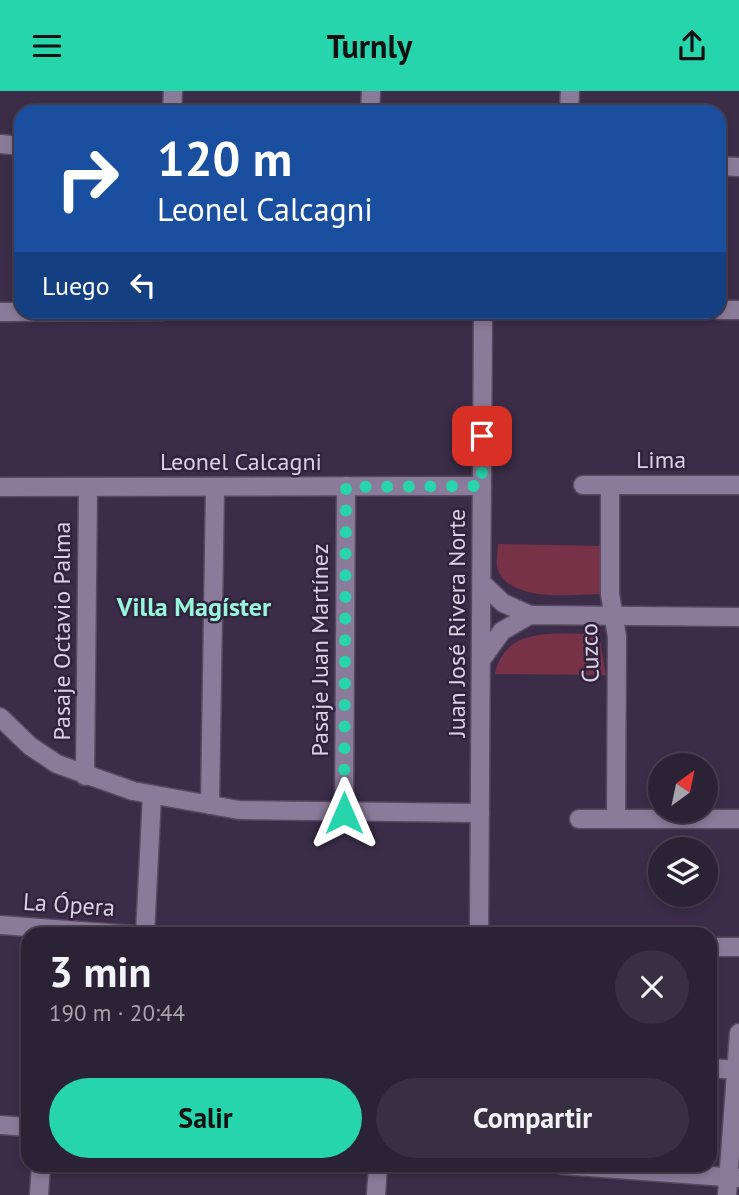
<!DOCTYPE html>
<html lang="es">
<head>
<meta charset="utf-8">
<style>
  body { margin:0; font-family:"PT Sans",sans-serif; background:#382f42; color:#f1f3f6; height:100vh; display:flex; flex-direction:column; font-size:26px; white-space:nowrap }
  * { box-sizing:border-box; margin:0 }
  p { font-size:23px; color:#a6a4ad }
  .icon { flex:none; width:38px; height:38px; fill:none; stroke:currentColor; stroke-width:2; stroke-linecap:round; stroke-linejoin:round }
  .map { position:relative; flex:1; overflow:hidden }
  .panel { position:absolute; left:21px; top:836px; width:696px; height:245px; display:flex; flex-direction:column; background:#2c2236; border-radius:21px; box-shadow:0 4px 10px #0003,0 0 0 2px #483f51 }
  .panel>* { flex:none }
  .hud { position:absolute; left:14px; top:14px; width:712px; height:214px; border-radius:21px; box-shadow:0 4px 10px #0003,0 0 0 2px #483f51; background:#1a4fa0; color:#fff; overflow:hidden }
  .needle { width:46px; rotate:33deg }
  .controls { position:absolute; left:648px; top:662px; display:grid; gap:14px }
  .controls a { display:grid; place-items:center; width:70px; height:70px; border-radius:50%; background:#2c2236; box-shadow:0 4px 10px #0003,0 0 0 2px #483f51; font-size:35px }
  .pin { position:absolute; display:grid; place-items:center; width:60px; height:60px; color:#fff; margin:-30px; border-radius:14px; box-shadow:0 4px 10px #0006 }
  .me { position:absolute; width:77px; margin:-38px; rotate:0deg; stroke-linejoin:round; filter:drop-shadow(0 0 5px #0008) }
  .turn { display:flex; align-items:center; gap:24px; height:147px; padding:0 28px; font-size:32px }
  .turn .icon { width:91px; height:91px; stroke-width:2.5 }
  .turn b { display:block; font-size:49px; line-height:60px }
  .then { display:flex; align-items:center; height:66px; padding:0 28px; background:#0003; gap:14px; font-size:26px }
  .round { display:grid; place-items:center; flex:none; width:74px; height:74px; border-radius:37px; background:#382f42 }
  .head { display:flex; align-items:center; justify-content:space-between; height:119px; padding:0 28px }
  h1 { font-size:42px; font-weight:700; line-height:52px }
  .button { display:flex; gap:14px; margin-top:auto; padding:14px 28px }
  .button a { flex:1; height:80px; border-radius:42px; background:#27d5ad; color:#111; font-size:28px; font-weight:700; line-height:80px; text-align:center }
  .button a+a { background:#382f42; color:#f1f3f6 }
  header { display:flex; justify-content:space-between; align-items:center; height:91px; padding:0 28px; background:#27d5ad; color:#111; font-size:32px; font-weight:700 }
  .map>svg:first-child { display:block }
  .green { fill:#783248 }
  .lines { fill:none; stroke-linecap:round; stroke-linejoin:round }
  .minor-casing { stroke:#564a60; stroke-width:21 }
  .minor { stroke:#8b7b9a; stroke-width:18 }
  .route { stroke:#27d5ad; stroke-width:12; stroke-dasharray:0 21.6 }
  .labels { text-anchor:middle; stroke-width:5; stroke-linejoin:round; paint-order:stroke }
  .street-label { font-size:24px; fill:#dad2e3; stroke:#31233d }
  .neighbourhood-label { font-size:26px; font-weight:bold; fill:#98f7da; stroke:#31233d }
</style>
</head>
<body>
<header><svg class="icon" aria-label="menu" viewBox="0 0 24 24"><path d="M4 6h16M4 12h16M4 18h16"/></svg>Turnly<svg class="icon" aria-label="share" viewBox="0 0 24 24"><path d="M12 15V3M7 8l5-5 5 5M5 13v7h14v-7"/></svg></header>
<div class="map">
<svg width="739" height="1104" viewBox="0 0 739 1104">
  <rect width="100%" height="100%" fill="#3b2d48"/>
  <!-- green -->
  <g class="green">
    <path d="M498,453L606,455L604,503C575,503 507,513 497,476C496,469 498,460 498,453Z"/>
    <path d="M599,543L606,584L495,583C505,533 559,544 599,543Z"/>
  </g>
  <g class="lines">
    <defs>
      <g id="minor">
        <polyline points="172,21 173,0"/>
        <polyline points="370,21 371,0"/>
        <polyline points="569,21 570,0"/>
        <polyline points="0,53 21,55"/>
        <polyline points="719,75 739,76"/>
        <polyline points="719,219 739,219"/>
        <polyline points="0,221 162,220"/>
        <polyline points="583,394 739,394"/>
        <polyline points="610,394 610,503 617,546 616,728"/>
        <polyline points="0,396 482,395"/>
        <polyline points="482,492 503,512 530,524"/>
        <polyline points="482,568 502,540 530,524 739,526"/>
        <polyline points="0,626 30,655 57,673 133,700 239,719 480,722"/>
        <polyline points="85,685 88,396"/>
        <polyline points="210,714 215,396"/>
        <polyline points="344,722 346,395"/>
        <polyline points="579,728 739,728"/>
        <polyline points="0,834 134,844"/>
        <polyline points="145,844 152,704"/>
        <polyline points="479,844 483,220"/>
        <polyline points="710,856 739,856"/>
        <polyline points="710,977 736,979"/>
        <polyline points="0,1034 28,1036"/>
        <polyline points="562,1074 739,1087"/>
        <polyline points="39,1104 41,1074"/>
        <polyline points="376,1104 378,1074"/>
        <polyline points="727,1104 739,942"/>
      </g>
    </defs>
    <!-- minor casing -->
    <use href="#minor" class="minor-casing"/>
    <!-- minor -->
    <use href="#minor" class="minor"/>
  </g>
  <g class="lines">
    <!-- route -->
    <polyline class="route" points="344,722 346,396 482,395 482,345"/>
  </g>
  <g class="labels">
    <!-- street labels -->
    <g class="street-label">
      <text x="661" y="377">Lima</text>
      <text x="241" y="379">Leonel Calcagni</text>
      <text transform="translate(457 532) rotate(-90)" y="8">Juan José Rivera Norte</text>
      <text transform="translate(62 540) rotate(-90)" y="8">Pasaje Octavio Palma</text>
      <text transform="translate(320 559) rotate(-90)" y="8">Pasaje Juan Martínez</text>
      <text transform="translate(590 562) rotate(-92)" y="8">Cuzco</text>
      <text transform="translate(69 814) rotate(4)" y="8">La Ópera</text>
    </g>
    <!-- neighbourhood labels -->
    <g class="neighbourhood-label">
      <text x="194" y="525">Villa Magíster</text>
    </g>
  </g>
</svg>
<div class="controls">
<a><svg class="needle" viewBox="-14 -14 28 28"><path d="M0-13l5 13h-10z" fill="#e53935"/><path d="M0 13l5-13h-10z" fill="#a6a4ad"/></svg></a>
<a><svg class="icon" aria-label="layers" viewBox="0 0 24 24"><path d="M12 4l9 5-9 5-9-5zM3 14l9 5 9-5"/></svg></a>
</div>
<div class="pin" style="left:482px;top:345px;background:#d93025"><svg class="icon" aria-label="arrive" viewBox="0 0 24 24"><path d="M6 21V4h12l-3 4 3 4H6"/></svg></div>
<svg class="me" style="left:344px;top:722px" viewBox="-20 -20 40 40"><path d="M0-17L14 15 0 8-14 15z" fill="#27d5ad" stroke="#fff" stroke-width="4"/></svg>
<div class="hud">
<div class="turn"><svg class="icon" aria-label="right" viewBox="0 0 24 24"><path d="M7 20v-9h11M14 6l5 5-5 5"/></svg><div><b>120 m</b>Leonel Calcagni</div></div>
<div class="then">Luego<svg class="icon" aria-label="left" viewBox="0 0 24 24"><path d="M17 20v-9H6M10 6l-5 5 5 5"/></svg></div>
</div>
<section class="panel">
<div class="head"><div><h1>3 min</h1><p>190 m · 20:44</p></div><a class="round"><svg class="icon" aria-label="close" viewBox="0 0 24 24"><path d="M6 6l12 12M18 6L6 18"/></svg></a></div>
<div class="button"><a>Salir</a><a>Compartir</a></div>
</section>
</div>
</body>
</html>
